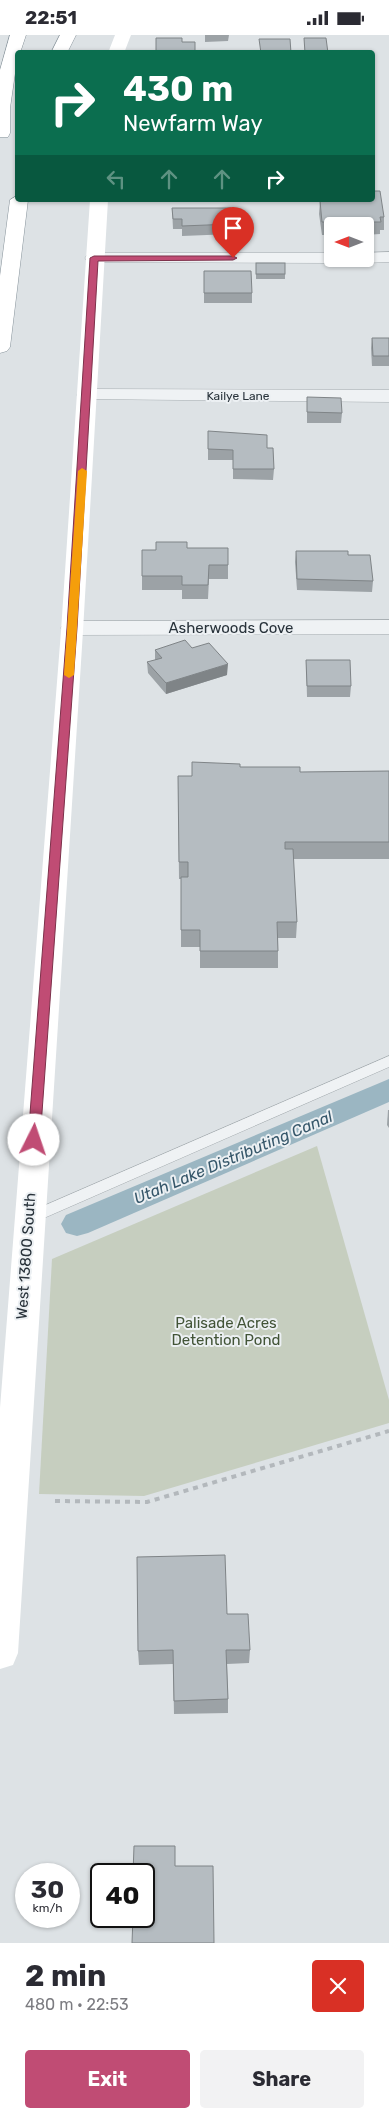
<!DOCTYPE html>
<html lang="en">
<head>
<meta charset="utf-8">
<style>
  body { margin:0; font-family:Rubik,sans-serif; background:#f2f2f3; color:#2b2b33; height:100vh; display:flex; flex-direction:column; font-size:19px; white-space:nowrap }
  * { box-sizing:border-box; margin:0 }
  p { font-size:16px; color:#7c7c81 }
  .icon { flex:none; width:28px; height:28px; fill:none; stroke:currentColor; stroke-width:2; stroke-linecap:round; stroke-linejoin:round }
  .map { position:relative; height:1908px; overflow:hidden }
  .details { display:flex; flex-direction:column; background:#fff; flex:1 }
  .details>* { flex:none }
  .hud { position:absolute; left:15px; top:15px; width:360px; height:152px; border-radius:5px; box-shadow:0 1px 4px #0004; background:#0b6e4f; color:#fff; overflow:hidden }
  .needle { width:32px; rotate:270deg }
  .controls { position:absolute; left:324px; top:182px; display:grid; gap:10px }
  .controls a { display:grid; place-items:center; width:50px; height:50px; border-radius:5px; background:#fff; box-shadow:0 1px 4px #0004; font-size:25px }
  .speed { position:absolute; left:15px; top:1828px; display:flex; gap:10px; font-size:25px; font-weight:700; text-align:center }
  .speed>* { display:grid; place-content:center; width:65px; height:65px; border-radius:50%; background:#fff; box-shadow:0 1px 4px #0004; line-height:1 }
  .speed small { font-size:12px; font-weight:400 }
  .speed .limit { border:2px solid #111; border-radius:8px; background:#fff; color:#111 }
  .pin { position:absolute; display:grid; place-items:center; width:42px; height:42px; color:#fff; margin:-51px -21px; border-radius:50% 50% 50% 0; rotate:-45deg; box-shadow:0 0 5px #0007 }
  .pin .icon { rotate:45deg }
  .me { position:absolute; width:55px; margin:-28px; rotate:4deg; stroke-linejoin:round; filter:drop-shadow(0 0 4px #0008) }
  .turn { display:flex; align-items:center; gap:18px; height:105px; padding:0 25px; font-size:22px }
  .turn .icon { width:65px; height:65px; stroke-width:2.5 }
  .turn b { display:block; font-size:35px; line-height:42px }
  .lanes { display:flex; align-items:center; height:48px; padding:0 25px; background:#0003; justify-content:center; gap:25px; direction:ltr }
  .lanes .off { opacity:.35 }
  .round { display:grid; place-items:center; flex:none; width:52px; height:52px; border-radius:5px; background:#f2f2f3 }
  .summary { display:flex; align-items:center; justify-content:space-between; height:85px; padding:0 25px }
  h1 { font-size:30px; font-weight:700; line-height:38px }
  .button { display:flex; gap:10px; margin-top:auto; padding:10px 25px }
  .button a { flex:1; height:58px; border-radius:5px; background:#c04c74; color:#fff; font-size:20px; font-weight:700; line-height:58px; text-align:center }
  .button a+a { background:#f2f2f3; color:#2b2b33 }
  .status { display:flex; justify-content:space-between; align-items:center; height:35px; padding:0 25px; background:#fff; direction:ltr }
  .status svg { height:14px; fill:currentColor }
  .map>svg:first-child { display:block }
  .green { fill:#c6cebf }
  .lines { fill:none; stroke-linecap:round; stroke-linejoin:round }
  .canal { fill:#9bb6c2; fill-rule:evenodd }
  .lane-casing { stroke:#a3aaae; stroke-width:1 }
  .street-casing { stroke:#a3aaae; stroke-width:1 }
  .highway-casing { stroke:#86929a; stroke-width:1 }
  .path { stroke:#b3b8bc; stroke-width:4; stroke-dasharray:5 5; stroke-linecap:butt }
  .lane { fill:#eff2f4; fill-rule:evenodd }
  .street { fill:#eff2f4; fill-rule:evenodd }
  .secondary { fill:#fff; fill-rule:evenodd }
  .highway { fill:#fff; fill-rule:evenodd }
  .wall { fill:#9ca2a6 }
  .shaded-wall { fill:#7f8487 }
  .building { fill:#b5bcc1; stroke:#7f8487 }
  .route { fill:#c04c74; stroke:#7d314b }
  .slow { fill:#f59e0b }
  .labels { text-anchor:middle; stroke-width:4; stroke-linejoin:round; paint-order:stroke }
  .far-street-label { font-size:12px; fill:#28323a; stroke:#ecf0f3 }
  .street-label { font-size:15px; fill:#28323a; stroke:#ecf0f3 }
  .park-label { font-size:15px; fill:#425437; stroke:#ecf0f3 }
  .water-label { font-size:16px; font-style:italic; fill:#36576a; stroke:#ecf0f3 }
</style>
</head>
<body>
<div class="status"><b>22:51</b><svg viewBox="0 0 49 12"><path d="M0 12V9h3v3zM5 12V6h3v6zM10 12V3h3v9zM15 12V0h3v12zM26 1h20v11H26zM47 4h2v5h-2z"/></svg></div>
<div class="map">
<svg width="389" height="1908" viewBox="0 0 389 1908">
  <rect width="100%" height="100%" fill="#dde2e5"/>
  <!-- green -->
  <polygon class="green" points="317,1111 389,1365 389,1388 144,1461 39,1459 52,1224"/>
  <g class="lines">
    <!-- canal -->
    <polygon class="canal" points="389,1044 389,1067 88,1198 77,1201 66,1198 61,1189 66,1180"/>
    <defs>
      <polygon id="lane" points="389,1021 389,1032 35,1187 25,1187 22,1183 25,1179"/>
      <g id="street">
        <polygon points="389,217 389,227 365,228 356,224 365,224 365,218"/>
        <polygon points="94,218 332,218 332,224 341,224 332,228 88,227 85,223 88,219"/>
        <polygon points="87,354 389,355 389,367 80,364 77,360 80,356"/>
        <polygon points="389,585 389,599 72,600 64,598 61,593 64,588 72,586"/>
      </g>
      <g id="highway">
        <polygon points="10,0 26,0 20,18 18,18 10,73 10,98 8,102 0,102 0,35"/>
        <polygon points="60,0 76,0 67,18 51,18"/>
        <polygon points="18,160 18,165 28,165 10,312 7,316 0,318 0,241 10,165"/>
      </g>
    </defs>
    <!-- lane casing -->
    <use href="#lane" class="lane-casing"/>
    <!-- street casing -->
    <use href="#street" class="street-casing"/>
    <!-- highway casing -->
    <use href="#highway" class="highway-casing"/>
    <!-- path -->
    <polyline class="path" points="55,1466 147,1467 389,1396"/>
    <!-- lane -->
    <use href="#lane" class="lane"/>
    <!-- street -->
    <use href="#street" class="street"/>
    <!-- secondary -->
    <g class="secondary">
      <polygon points="115,0 131,0 124,18 108,18"/>
      <polygon points="90,165 108,165 83,596 18,1618 13,1630 0,1634 0,1373 61,596"/>
    </g>
    <!-- highway -->
    <use href="#highway" class="highway"/>
  </g>
  <!-- wall -->
  <g class="wall">
    <polygon points="205,0 229,0 228,6 205,7"/>
    <polygon points="356,165 372,165 384,182 384,195 380,195 380,199 365,200 365,191 332,191 332,200 322,200 319,179 320,166 356,166"/>
    <polygon points="172,173 232,189 232,199 182,201 182,194 173,194"/>
    <rect x="256" y="228" width="29" height="16"/>
    <polygon points="204,236 252,258 252,268 204,268"/>
    <polygon points="372,303 389,303 389,331 372,331 371,313"/>
    <polygon points="307,362 342,378 341,388 307,388"/>
    <polygon points="208,396 267,413 274,434 273,445 233,444 233,425 208,425"/>
    <polygon points="187,513 228,513 228,544 209,544 208,564 182,564 182,555 142,555 142,541 156,515"/>
    <polygon points="296,516 348,520 373,546 372,557 297,555 295,527"/>
    <polygon points="192,613 227,640 166,659 148,638 147,627 155,625 155,615"/>
    <polygon points="306,625 351,651 350,662 307,662"/>
    <polygon points="240,732 300,737 389,736 389,824 293,824 297,887 296,903 278,903 278,933 200,933 200,912 181,912 181,844 179,844 178,741 192,741"/>
    <polygon points="388,1075 389,1075 389,1093 387,1090"/>
    <polygon points="227,1579 250,1615 249,1628 227,1629 228,1664 228,1678 174,1679 173,1629 139,1630 138,1616"/>
  </g>
  <!-- shaded-wall -->
  <polygon class="shaded-wall" points="228,629 227,640 166,659 166,648"/>
  <!-- building -->
  <g class="building">
    <polygon points="156,3 182,3 182,7 195,7 195,18 156,18"/>
    <polygon points="304,3 326,3 328,18 305,18"/>
    <polygon points="259,4 290,4 291,18 261,18"/>
    <polygon points="372,156 380,156 384,182 380,182 381,187 322,187 320,166 372,165"/>
    <polygon points="172,173 231,173 232,189 182,191 182,184 173,184"/>
    <rect x="256" y="228" width="29" height="11"/>
    <polygon points="204,236 251,236 252,258 204,258"/>
    <polygon points="372,303 389,303 389,321 373,321"/>
    <polygon points="307,362 341,363 342,378 307,377"/>
    <polygon points="208,396 267,400 267,413 273,413 274,434 233,434 233,415 208,414"/>
    <polygon points="156,507 187,507 187,513 228,513 228,530 209,530 208,550 182,550 182,541 142,541 142,515 156,515"/>
    <polygon points="296,516 348,516 348,520 370,520 373,546 297,544"/>
    <polygon points="185,605 192,613 209,608 228,629 166,648 147,627 162,623 155,615"/>
    <polygon points="306,625 350,625 351,651 307,651"/>
    <polygon points="192,727 240,729 240,732 300,732 300,737 389,736 389,807 285,807 285,814 293,814 297,887 277,887 278,916 200,916 200,895 181,895 181,842 188,842 188,827 179,827 178,741 192,741"/>
    <polygon points="225,1520 227,1579 248,1579 250,1615 226,1615 228,1664 174,1666 173,1615 138,1616 137,1522"/>
    <polygon points="134,1811 175,1811 175,1831 213,1831 214,1908 132,1908 133,1881 144,1881 144,1839 133,1839"/>
  </g>
  <!-- route -->
  <polygon class="route" points="94,221 233,221 237,223 233,225 98,226 77,593 40,1105 34,1110 28,1105 67,593 90,223"/>
  <!-- slow -->
  <polygon class="slow" points="82,433 87,436 74,640 69,643 64,640 78,436"/>
  <g class="labels">
    <!-- far-street labels -->
    <g class="far-street-label">
      <text x="238" y="365">Kailye Lane</text>
    </g>
    <!-- street labels -->
    <g class="street-label">
      <text x="231" y="598">Asherwoods Cove</text>
      <text transform="translate(26 1221) rotate(-86)" y="5">West 13800 South</text>
    </g>
    <!-- park labels -->
    <g class="park-label">
      <text x="226" y="1293">Palisade Acres<tspan x="226" dy="17">Detention Pond</tspan></text>
    </g>
    <!-- water labels -->
    <g class="water-label">
      <text transform="translate(233 1122) rotate(-23)" y="6">Utah Lake Distributing Canal</text>
    </g>
  </g>
</svg>
<div class="controls">
<a><svg class="needle" viewBox="-14 -14 28 28"><path d="M0-13l5 13h-10z" fill="#e53935"/><path d="M0 13l5-13h-10z" fill="#7c7c81"/></svg></a>
</div>
<div class="speed"><div>30<small>km/h</small></div><div class="limit">40</div></div>
<div class="pin" style="left:233px;top:223px;background:#d93025"><svg class="icon" aria-label="arrive" viewBox="0 0 24 24"><path d="M6 21V4h12l-3 4 3 4H6"/></svg></div>
<svg class="me" style="left:34px;top:1105px" viewBox="-20 -20 40 40"><circle r="19" fill="#fff"/><path d="M0-13L10 11 0 6-10 11z" fill="#c04c74"/></svg>
<div class="hud">
<div class="turn"><svg class="icon" aria-label="right" viewBox="0 0 24 24"><path d="M7 20v-9h11M14 6l5 5-5 5"/></svg><div><b>430 m</b>Newfarm Way</div></div>
<div class="lanes"><svg class="icon off" aria-label="left" viewBox="0 0 24 24"><path d="M17 20v-9H6M10 6l-5 5 5 5"/></svg><svg class="icon off" aria-label="ahead" viewBox="0 0 24 24"><path d="M12 20V5M6 11l6-6 6 6"/></svg><svg class="icon off" aria-label="ahead" viewBox="0 0 24 24"><path d="M12 20V5M6 11l6-6 6 6"/></svg><svg class="icon" aria-label="right" viewBox="0 0 24 24"><path d="M7 20v-9h11M14 6l5 5-5 5"/></svg></div>
</div>
</div>
<section class="details">
<div class="summary"><div><h1>2 min</h1><p>480 m · 22:53</p></div><a class="round" style="background:#d93025;color:#fff"><svg class="icon" aria-label="close" viewBox="0 0 24 24"><path d="M6 6l12 12M18 6L6 18"/></svg></a></div>
<div class="button"><a>Exit</a><a>Share</a></div>
</section>
</body>
</html>
